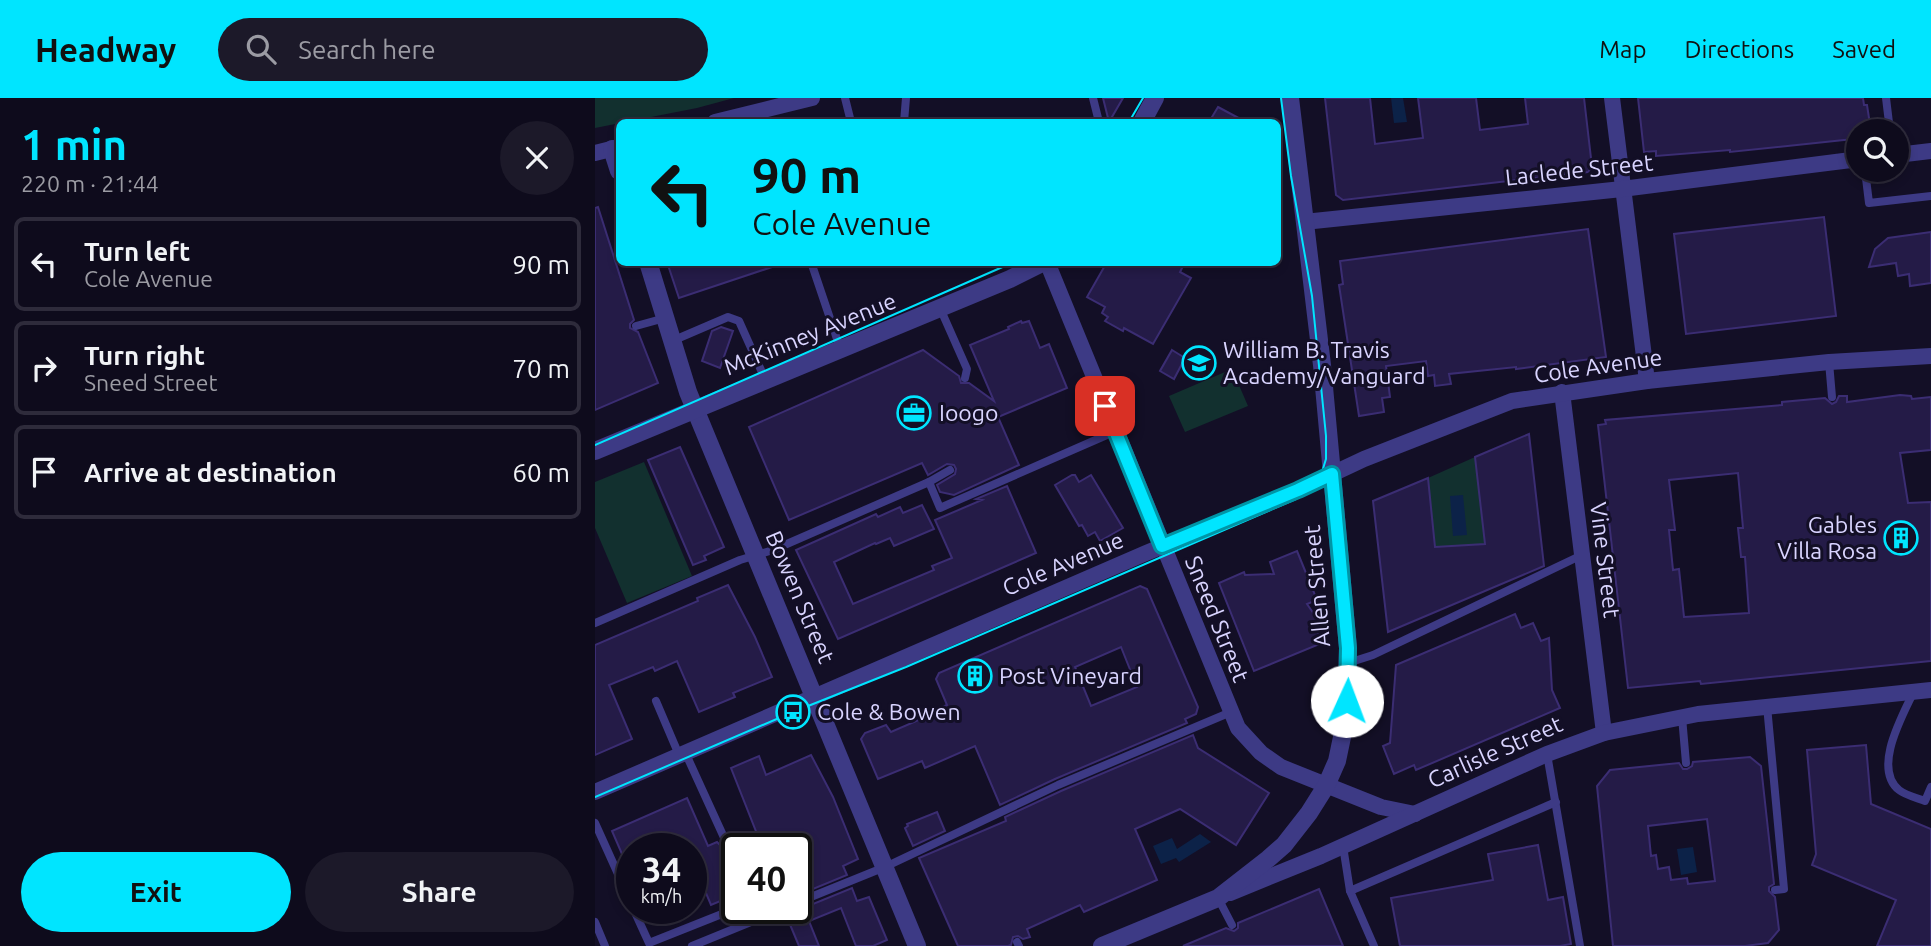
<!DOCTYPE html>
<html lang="en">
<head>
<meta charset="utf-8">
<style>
  body { margin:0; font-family:Ubuntu,sans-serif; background:#1c1929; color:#f1f3f6; height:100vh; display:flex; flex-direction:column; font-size:26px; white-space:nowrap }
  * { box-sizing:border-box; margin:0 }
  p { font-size:23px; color:#9b9ba3 }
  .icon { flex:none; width:38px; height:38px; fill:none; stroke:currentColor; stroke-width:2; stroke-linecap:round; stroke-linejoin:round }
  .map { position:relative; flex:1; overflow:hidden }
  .details { display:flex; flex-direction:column; background:#0e0b1c; width:595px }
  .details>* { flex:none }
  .hud { position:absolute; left:21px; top:21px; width:665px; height:147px; border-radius:10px; box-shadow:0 4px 10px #0003,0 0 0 2px #2e2b3b; background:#00e5ff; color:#111; overflow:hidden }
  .controls { position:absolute; left:1251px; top:21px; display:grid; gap:14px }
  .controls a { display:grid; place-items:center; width:63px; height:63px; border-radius:50%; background:#0e0b1c; box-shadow:0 4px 10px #0003,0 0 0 2px #2e2b3b; font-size:35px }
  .speed { position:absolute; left:21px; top:735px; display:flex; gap:14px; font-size:35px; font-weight:700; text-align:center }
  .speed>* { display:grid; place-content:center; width:91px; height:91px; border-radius:50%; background:#0e0b1c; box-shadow:0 4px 10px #0003,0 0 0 2px #2e2b3b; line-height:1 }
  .speed small { font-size:18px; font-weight:400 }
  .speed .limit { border:4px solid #111; border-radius:10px; background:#fff; color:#111 }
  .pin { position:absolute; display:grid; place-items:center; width:60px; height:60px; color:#fff; margin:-30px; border-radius:14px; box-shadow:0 4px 10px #0006 }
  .me { position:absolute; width:77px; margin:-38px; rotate:2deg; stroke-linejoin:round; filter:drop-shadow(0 0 5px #0008) }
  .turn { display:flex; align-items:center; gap:24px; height:147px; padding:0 21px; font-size:32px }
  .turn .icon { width:91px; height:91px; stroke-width:2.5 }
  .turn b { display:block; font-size:49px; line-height:60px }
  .round { display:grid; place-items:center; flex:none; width:74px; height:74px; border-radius:37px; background:#1c1929 }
  .overview { display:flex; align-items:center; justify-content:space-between; height:119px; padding:0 21px }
  h1 { font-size:42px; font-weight:700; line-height:52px; color:#00e5ff }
  .cta { display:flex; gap:14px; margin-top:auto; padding:14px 21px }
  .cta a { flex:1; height:80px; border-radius:42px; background:#00e5ff; color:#111; font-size:28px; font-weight:700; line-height:80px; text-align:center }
  .cta a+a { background:#1c1929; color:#f1f3f6 }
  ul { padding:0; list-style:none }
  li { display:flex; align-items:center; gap:21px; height:94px; margin:0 14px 10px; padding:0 7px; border:4px solid #2e2b3b; border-radius:10px }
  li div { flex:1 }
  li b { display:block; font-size:26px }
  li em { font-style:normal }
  header { display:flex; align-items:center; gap:42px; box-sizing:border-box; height:98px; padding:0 35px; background:#00e5ff; color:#111 }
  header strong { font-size:33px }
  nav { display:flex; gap:38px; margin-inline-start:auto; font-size:24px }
  .search { width:490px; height:63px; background:#1c1929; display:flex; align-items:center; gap:18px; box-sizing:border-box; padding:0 24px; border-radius:38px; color:#9b9ba3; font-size:26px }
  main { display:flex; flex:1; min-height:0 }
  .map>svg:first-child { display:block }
  .green { fill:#12302f }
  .water { fill:#0c2248 }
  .building { fill:#241b47; stroke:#3b2d73; stroke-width:2; fill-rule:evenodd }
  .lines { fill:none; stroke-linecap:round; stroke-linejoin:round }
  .service { stroke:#3d3a85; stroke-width:8 }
  .minor { stroke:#3d3a85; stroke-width:16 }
  .tertiary { stroke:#3d3a85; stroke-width:18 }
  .tram { stroke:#00e5ff; stroke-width:2 }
  .route-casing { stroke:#0095a6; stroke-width:18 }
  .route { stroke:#00e5ff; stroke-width:12 }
  .labels { text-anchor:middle; stroke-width:6; stroke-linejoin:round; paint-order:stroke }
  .street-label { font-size:23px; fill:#d9d4ff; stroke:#130f26 }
  .poi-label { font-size:23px; fill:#d9d4ff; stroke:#130f26; text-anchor:start }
</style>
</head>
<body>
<header>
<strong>Headway</strong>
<div class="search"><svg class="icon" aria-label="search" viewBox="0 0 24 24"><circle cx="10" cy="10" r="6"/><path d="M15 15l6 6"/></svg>Search here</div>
<nav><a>Map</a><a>Directions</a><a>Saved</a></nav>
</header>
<main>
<section class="details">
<div class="overview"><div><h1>1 min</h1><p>220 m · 21:44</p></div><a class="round"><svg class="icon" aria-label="close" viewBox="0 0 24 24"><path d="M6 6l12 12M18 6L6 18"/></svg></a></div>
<ul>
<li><svg class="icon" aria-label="left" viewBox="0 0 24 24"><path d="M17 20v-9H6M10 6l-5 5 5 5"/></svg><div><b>Turn left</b><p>Cole Avenue</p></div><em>90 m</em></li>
<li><svg class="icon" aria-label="right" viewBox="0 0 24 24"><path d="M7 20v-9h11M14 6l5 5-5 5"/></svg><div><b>Turn right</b><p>Sneed Street</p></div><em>70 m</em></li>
<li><svg class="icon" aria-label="arrive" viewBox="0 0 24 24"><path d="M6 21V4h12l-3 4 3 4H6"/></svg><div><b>Arrive at destination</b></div><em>60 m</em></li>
</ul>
<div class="cta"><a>Exit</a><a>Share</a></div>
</section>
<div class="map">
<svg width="1336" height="848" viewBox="0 0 1336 848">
  <rect width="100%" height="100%" fill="#130f26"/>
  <!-- green -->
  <g class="green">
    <polygon points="0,0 139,0 102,10 0,30"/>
    <polygon points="637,271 653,308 590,334 574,298"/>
    <polygon points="880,359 890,448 840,453 833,380"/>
    <polygon points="49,364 97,478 32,505 0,430 0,384"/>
  </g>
  <!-- water -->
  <g class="water">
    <polygon points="796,0 808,0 812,24 799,25"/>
    <polygon points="868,397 872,437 858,438 855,398"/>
    <polygon points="605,736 616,744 584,764 581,760 566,766 558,748 577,740 582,751"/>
    <polygon points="1098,749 1102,774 1086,777 1082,751"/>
  </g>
  <!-- building -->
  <g class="building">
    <polygon points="508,0 528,0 514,24"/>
    <polygon points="730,0 775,0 780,46 828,40 823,0 881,0 885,32 933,26 930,0 989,0 997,69 993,74 748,102 741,97"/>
    <polygon points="1043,0 1268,0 1269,7 1272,7 1276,33 1264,33 1264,41 1249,42 1135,54 1135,52 1061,58 1061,53 1049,54"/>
    <polygon points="623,9 651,24 614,24"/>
    <polygon points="3,109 39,222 35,226 35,230 43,234 63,285 0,312 0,110"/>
    <polygon points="1229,119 1241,218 1091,236 1079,136"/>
    <polygon points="993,131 1011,259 921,271 921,269 854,276 856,286 840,288 839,277 833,278 831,263 791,268 795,299 787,300 789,314 764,318 744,187 748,186 745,163"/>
    <polygon points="1336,134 1336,185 1315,188 1314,176 1303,178 1301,165 1274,169 1280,151 1293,140"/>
    <polygon points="72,164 182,164 183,167 84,200"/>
    <polygon points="512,164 590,164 585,174 596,180 558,246 529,230 528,233 510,223 513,219 507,215 510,209 492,199"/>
    <polygon points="426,223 427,225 434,223 445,250 454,246 472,290 403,319 424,367 359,397 345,394 342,387 360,376 361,371 359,367 352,366 333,377 327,365 194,422 154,329 328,252 364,278 366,285 374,285 399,303 375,247 414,231 413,229"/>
    <polygon points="126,229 138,233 125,270 107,263 117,233"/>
    <polygon points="577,252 590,260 579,281 565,273"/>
    <path d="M1305,297L1316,298L1317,301L1336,299V352L1305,355L1313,405L1336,404V563L1106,586L1105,583L1033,590L1003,327L1011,326L1010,322L1187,307V304L1230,300L1237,306L1241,304L1244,298H1252V304ZM1143,375L1148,430H1143L1146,459H1150L1154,515L1089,519L1084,471L1078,472L1074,432H1080L1074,382Z"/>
    <polygon points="934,336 949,468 793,534 778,403 833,380 840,449 890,446 880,359"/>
    <polygon points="85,349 129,449 109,458 111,462 98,467 53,362"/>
    <polygon points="477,377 480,377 484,384 496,377 528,430 505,443 500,434 493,438 487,427 484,428 460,387"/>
    <polygon points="412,388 441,455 243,541 201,452 281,416 283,419 305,409 308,415 327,407 339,431 299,448 295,440 281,446 280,445 239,464 258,506 339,472 337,468 357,460 340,422 387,402 381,401"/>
    <polygon points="702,453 722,502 712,506 723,522 721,529 727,545 659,573 624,485 649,474 650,477 679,476 675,464"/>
    <polygon points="133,487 160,539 177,579 138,595 140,599 104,614 82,563 60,573 58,569 14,587 37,641 0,657 0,547 103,503 102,500"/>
    <path d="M545,488L552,491L603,609L601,616L590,621L592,625L460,681L405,707L380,648L330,670L327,663L283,681L266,641L270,635L291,627L296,634L326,621L325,618L352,607L341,581L344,575ZM526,549L542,589L496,608L480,569Z"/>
    <polygon points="920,516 926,530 938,525 946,543 954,540 957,592 965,610 821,672 819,667 799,676 788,648 795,645 801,567"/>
    <polygon points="598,637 603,650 674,695 641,747 585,711 540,731 562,782 489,814 485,807 432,831 435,839 428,841 423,838 418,839 416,847 413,848 363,848 324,760 411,723 410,719 466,693"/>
    <polygon points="1271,647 1276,706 1336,731 1336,848 1282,848 1301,802 1217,767 1221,756 1212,652"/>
    <polygon points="216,657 238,699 263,761 248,768 252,777 201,798 201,751 168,751 136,670 164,658 171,677"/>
    <path d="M1155,659L1166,668L1179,786L1174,789V793L1180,799L1184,832L1173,845L1150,848H1018L1002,688L1015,672L1084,665L1088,671H1092L1097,668L1098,664ZM1112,721L1120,783L1093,786L1092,780L1076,782L1074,769L1063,771L1061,757L1056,758L1053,728Z"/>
    <polygon points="92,700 113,748 122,744 125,747 136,774 142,774 142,796 116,807 111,795 106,795 96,771 96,751 37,751 37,779 17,733"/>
    <polygon points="342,714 350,733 318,748 310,730 313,728 312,726"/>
    <polygon points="943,747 953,802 968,799 976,846 965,848 805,848 796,800 898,782 893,756"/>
    <polygon points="257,790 262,803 274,799 292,842 278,848 261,848 246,810 214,823 224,848 204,848 191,817"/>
    <polygon points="724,791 748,848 588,848 631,830 639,833 643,830 643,825"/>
  </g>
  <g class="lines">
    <!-- service -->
    <g class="service">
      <polyline points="250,0 256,24"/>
      <polyline points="498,0 504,24"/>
      <polyline points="1291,0 1295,33"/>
      <polyline points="309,24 311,0"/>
      <polyline points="1270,72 1274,105 1336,98"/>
      <polyline points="216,164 245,250"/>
      <polyline points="345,210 372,271 370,280"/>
      <polyline points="41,228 70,220"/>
      <polyline points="77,243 133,219 144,223 170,281"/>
      <polyline points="1234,264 1237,299"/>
      <polyline points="334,384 355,372"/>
      <polyline points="0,525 145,462 178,452 334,384 345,410 521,333"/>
      <polyline points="753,565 778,557 987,457"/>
      <path d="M1319,593C1308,617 1277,670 1304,692C1310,697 1322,700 1330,703L1336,689"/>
      <polyline points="61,603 84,657"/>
      <polyline points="1172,608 1189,791 1180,792"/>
      <polyline points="1087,619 1091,665"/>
      <polyline points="90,654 142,768"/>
      <polyline points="952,656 985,848"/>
      <polyline points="0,725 37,807"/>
      <polyline points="748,748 755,793 779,848"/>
      <polyline points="755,793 961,704"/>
      <polyline points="623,800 637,827"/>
      <polyline points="201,805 290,769 463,687 636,614"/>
      <polyline points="38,810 54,845 142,810"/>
      <polyline points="0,824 10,848"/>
      <polyline points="422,844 424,848"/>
      <polyline points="97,848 190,810"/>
    </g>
    <!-- minor -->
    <g class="minor">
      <polyline points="1017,0 1052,283"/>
      <polyline points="120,24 217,0"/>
      <polyline points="0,55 24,49"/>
      <polyline points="1302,57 1336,53"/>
      <polyline points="709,124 1027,91 1264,61"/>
      <polyline points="452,164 643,630 666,655 686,669 786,709 820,716"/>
      <polyline points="967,294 1009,635"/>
      <polyline points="0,694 551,455 703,392 769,361 917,303 1052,283 1234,264 1336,258"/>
      <polyline points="635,795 726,758 952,656 1009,635 1103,616 1336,592"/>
    </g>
    <!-- tertiary -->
    <g class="tertiary">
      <polyline points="547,24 560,0"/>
      <polyline points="17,51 24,73"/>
      <polyline points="53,164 93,294 322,848"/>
      <polyline points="0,353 415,181 449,164"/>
      <polyline points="507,848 623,800 673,761 689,747 714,715 731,688 742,663 751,620 753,550 727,267 695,0"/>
    </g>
    <!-- tram -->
    <g class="tram">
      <polyline points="534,24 548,0"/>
      <polyline points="0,347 419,164"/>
      <polyline points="0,699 198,614 311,569 701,401 716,389 726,377 731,361 731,338 717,198 696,78 686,0"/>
    </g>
  </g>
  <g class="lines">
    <defs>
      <polyline id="route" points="510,308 567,448 703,392 737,376 753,550 752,603"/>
    </defs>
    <!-- route casing -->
    <use href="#route" class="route-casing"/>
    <!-- route -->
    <use href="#route" class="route"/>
  </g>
  <!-- icons -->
  <defs>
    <symbol id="school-ring" viewBox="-11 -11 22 22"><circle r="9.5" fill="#130f26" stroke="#00e5ff" stroke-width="1.5"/><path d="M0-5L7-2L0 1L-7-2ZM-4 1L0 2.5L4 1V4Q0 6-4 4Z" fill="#00e5ff"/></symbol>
    <symbol id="office-ring" viewBox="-11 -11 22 22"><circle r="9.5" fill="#130f26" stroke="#00e5ff" stroke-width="1.5"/><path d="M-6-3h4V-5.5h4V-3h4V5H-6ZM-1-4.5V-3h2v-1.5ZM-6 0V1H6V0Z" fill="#00e5ff"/></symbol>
    <symbol id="building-ring" viewBox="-11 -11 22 22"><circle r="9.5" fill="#130f26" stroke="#00e5ff" stroke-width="1.5"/><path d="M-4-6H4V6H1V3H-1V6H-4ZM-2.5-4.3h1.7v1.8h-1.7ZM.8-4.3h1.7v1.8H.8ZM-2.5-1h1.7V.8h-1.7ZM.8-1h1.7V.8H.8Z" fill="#00e5ff"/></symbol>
    <symbol id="bus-ring" viewBox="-11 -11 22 22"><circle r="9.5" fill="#130f26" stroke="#00e5ff" stroke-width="1.5"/><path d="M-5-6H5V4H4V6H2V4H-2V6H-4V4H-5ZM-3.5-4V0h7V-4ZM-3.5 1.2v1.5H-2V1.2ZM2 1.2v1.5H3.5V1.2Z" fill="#00e5ff"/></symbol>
  </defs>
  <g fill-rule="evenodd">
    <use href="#school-ring" x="585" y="246" width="38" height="38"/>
    <use href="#office-ring" x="300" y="296" width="38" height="38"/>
    <use href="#building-ring" x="1287" y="421" width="38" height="38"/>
    <use href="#building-ring" x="361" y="559" width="38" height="38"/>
    <use href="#bus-ring" x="179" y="595" width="38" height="38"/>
  </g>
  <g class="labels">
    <!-- street labels -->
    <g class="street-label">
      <text transform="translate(984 72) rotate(-6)" y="8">Laclede Street</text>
      <text transform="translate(215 236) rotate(-22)" y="8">McKinney Avenue</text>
      <text transform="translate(1003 268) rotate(-8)" y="8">Cole Avenue</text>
      <text transform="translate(1010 462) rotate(83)" y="8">Vine Street</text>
      <text transform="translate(468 466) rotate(-23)" y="8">Cole Avenue</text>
      <text transform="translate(722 488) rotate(-95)" y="8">Allen Street</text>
      <text transform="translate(205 499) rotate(67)" y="8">Bowen Street</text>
      <text transform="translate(622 521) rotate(68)" y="8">Sneed Street</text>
      <text transform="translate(900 654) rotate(-24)" y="8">Carlisle Street</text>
    </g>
    <!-- poi labels -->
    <g class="poi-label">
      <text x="628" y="260">William B. Travis<tspan x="628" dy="26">Academy/Vanguard</tspan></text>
      <text x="344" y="323">Ioogo</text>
      <text x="1282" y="435" text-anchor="end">Gables<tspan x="1282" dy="26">Villa Rosa</tspan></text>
      <text x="404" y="586">Post Vineyard</text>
      <text x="222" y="622">Cole &amp; Bowen</text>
    </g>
  </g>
</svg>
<div class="controls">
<a><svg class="icon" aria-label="search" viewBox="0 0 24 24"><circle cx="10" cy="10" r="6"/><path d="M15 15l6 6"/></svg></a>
</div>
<div class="speed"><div>34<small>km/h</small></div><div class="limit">40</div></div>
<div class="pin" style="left:510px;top:308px;background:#d93025"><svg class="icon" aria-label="arrive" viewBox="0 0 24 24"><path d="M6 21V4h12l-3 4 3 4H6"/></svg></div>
<svg class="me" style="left:752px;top:603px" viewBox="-20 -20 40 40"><circle r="19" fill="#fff"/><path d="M0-13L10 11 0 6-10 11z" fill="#00e5ff"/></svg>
<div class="hud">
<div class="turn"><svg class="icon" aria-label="left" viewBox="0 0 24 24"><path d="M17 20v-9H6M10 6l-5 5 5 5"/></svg><div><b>90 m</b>Cole Avenue</div></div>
</div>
</div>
</main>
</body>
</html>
